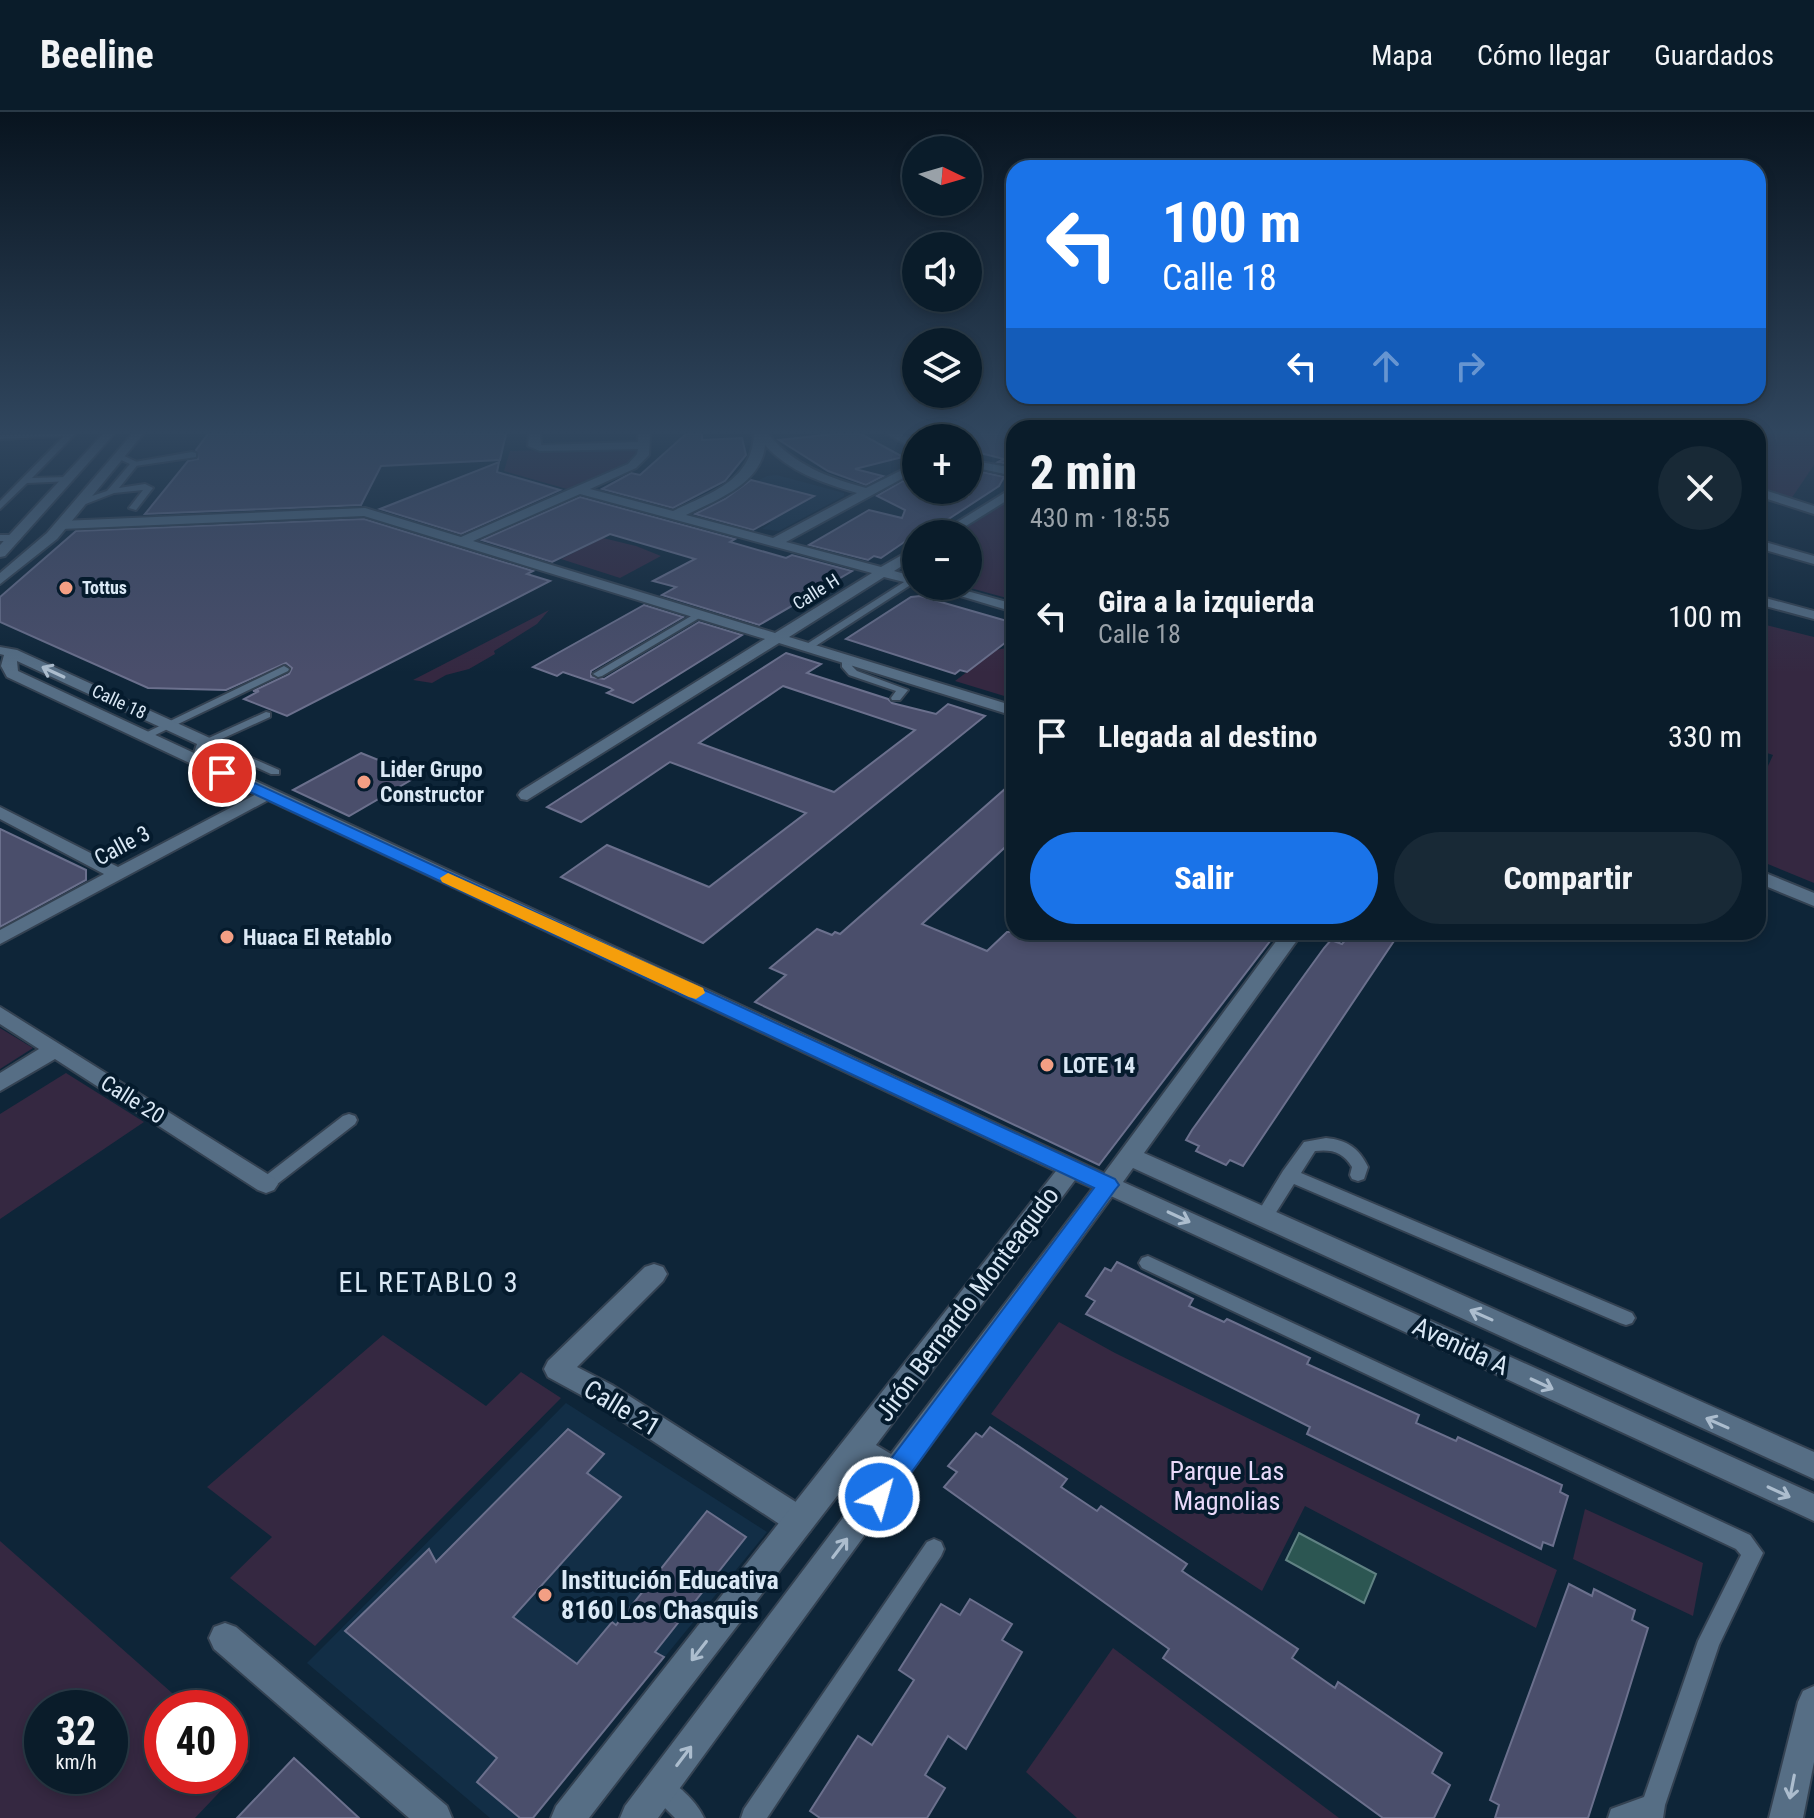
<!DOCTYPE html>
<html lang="es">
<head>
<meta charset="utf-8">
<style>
  body { margin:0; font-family:"Roboto Condensed",sans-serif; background:#182936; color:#f1f3f6; height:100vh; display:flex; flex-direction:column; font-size:30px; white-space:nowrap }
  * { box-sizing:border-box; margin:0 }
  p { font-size:26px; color:#99a1a8 }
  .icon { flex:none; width:44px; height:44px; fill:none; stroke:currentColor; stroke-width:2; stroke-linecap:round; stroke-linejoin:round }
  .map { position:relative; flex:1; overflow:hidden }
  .panel { position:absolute; left:1006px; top:308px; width:760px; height:520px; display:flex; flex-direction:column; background:#0a1c2a; border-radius:24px; box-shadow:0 4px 12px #0003,0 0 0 2px #2a3a47 }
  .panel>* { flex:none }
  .hud { position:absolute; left:1006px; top:48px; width:760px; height:244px; border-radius:24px; box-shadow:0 4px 12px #0003,0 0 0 2px #2a3a47; background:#1a73e8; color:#fff; overflow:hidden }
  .needle { width:52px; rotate:95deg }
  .fabs { position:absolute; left:902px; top:24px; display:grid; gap:16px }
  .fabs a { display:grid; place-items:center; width:80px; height:80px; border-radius:50%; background:#0a1c2a; box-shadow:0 4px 12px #0003,0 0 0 2px #2a3a47; font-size:40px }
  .speed { position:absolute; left:24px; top:1578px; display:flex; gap:16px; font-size:40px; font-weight:700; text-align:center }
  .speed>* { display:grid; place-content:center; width:104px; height:104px; border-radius:50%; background:#0a1c2a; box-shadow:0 4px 12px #0003,0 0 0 2px #2a3a47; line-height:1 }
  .speed small { font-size:20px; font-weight:400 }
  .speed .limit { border:12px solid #d22; background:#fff; color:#111 }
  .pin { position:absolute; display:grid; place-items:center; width:68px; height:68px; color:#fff; margin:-34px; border:4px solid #fff; border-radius:50%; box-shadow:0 2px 8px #0007 }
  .me { position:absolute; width:88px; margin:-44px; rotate:37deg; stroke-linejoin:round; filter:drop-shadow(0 0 6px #0008) }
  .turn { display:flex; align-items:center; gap:28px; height:168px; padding:0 24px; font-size:36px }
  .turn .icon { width:104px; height:104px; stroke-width:2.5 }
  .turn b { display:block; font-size:56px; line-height:68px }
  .lanes { display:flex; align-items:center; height:76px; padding:0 24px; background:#0003; justify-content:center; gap:40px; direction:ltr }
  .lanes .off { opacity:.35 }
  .round { display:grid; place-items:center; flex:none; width:84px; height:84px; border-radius:42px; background:#182936 }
  .head { display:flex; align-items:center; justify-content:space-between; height:136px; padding:0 24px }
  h1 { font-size:48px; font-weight:800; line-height:60px }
  .button { display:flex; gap:16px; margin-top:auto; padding:16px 24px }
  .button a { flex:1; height:92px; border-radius:48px; background:#1a73e8; color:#fff; font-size:32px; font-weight:800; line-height:92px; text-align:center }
  .button a+a { background:#182936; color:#f1f3f6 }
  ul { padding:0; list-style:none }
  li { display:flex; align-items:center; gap:24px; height:120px; padding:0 24px }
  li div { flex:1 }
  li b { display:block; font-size:30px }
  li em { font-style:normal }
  header { display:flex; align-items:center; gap:48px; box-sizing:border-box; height:112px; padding:0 40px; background:#0a1c2a; border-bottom:2px solid #2a3a47 }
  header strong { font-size:38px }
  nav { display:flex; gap:44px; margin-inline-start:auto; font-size:28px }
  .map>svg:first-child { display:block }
  .built { fill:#122e46 }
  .green { fill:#352841; fill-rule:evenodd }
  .water { fill:#2c5652; stroke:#608283; stroke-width:2 }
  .building { fill:#4a4e6b; stroke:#6b708d; stroke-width:2; fill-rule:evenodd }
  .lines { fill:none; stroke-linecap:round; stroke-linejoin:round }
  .lane-casing { stroke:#344252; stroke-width:4 }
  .street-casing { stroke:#344252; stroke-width:4 }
  .secondary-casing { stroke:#344252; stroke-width:4 }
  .lane { fill:#566e85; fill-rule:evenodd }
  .street { fill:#566e85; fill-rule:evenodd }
  .secondary { fill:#566e85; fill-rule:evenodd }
  .oneway { stroke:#acbdce }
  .route { fill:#1a73e8; stroke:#114b97; stroke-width:2 }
  .slow { fill:#f59e0b }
  .poi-dot { fill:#f39f84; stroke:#051b2d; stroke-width:3 }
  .labels { text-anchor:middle; stroke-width:8; stroke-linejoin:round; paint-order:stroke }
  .far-poi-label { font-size:18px; font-weight:bold; fill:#dae8f5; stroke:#051b2d; text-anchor:start }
  .far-street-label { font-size:18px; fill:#dae8f5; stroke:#051b2d }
  .poi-label { font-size:22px; font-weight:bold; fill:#dae8f5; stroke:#051b2d; text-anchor:start }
  .street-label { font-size:22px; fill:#dae8f5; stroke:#051b2d }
  .near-street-label { font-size:26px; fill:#dae8f5; stroke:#051b2d }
  .near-park-label { font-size:26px; fill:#e9d9f9; stroke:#051b2d }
  .near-poi-label { font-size:26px; font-weight:bold; fill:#dae8f5; stroke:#051b2d; text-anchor:start }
  .near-neighbourhood-label { font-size:28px; letter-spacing:2px; fill:#dae8f5; stroke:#051b2d }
</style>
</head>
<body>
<header>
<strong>Beeline</strong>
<nav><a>Mapa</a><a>Cómo llegar</a><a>Guardados</a></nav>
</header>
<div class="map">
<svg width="1814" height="1706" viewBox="0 0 1814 1706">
  <rect width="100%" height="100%" fill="#0e2538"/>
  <!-- built -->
  <g class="built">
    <polygon points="777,363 844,381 844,384 779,419 762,417 771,411 709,394 767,364"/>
    <polygon points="566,1291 767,1420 533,1706 490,1706 307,1551"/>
  </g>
  <!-- green -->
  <g class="green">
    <polygon points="1758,322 1814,322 1814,353 1791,387 1758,376"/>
    <polygon points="638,335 636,348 574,379 504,359 510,339"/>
    <polygon points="1014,385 1014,488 963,474 968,474 968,422 957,422"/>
    <polygon points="603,426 636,434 661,444 620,466 561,447"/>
    <polygon points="549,498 537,512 494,539 495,542 469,557 446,563 432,571 413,568"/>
    <polygon points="1758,511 1814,525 1814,771 1758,748 1758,676 1773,643 1758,638"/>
    <polygon points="1006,536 1014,538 1014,587 955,569 996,538"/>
    <polygon points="0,916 33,936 0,957"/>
    <polygon points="66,961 144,1010 0,1107 0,1002"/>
    <polygon points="1059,1210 1115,1241 1557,1458 1536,1516 1305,1394 1262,1479 991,1302"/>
    <polygon points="383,1223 486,1294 521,1260 561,1286 315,1534 230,1466 272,1425 207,1375"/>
    <polygon points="1585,1397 1703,1451 1693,1504 1573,1447"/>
    <path d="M0,1429L189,1596H162V1664H230V1632L249,1649L195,1706H0ZM110,1596V1664H42V1596Z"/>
    <polygon points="1113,1536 1339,1706 1077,1706 1026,1660"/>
  </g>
  <!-- water -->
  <polygon class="water" points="1299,1421 1376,1462 1364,1491 1286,1448"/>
  <!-- building -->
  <g class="building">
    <polygon points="208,322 506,322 500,348 381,354 361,393 145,402 188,349 198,347 196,338"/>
    <polygon points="686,322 702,322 702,328 742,326 746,343 725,369 673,396 602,377 631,361 640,363"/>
    <polygon points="833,322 861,322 903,345 855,357 883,364 866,373 828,359 779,328"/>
    <polygon points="935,322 1014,322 1014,349 1010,352 998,350 1004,347 968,338 968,326 935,326"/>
    <polygon points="499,350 497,360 560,378 461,422 380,397"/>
    <polygon points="982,360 1004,365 999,374 944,410 939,409 916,422 881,446 874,444 868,448 809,433 869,398 902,406 905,398 877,384 903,369 916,373 916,378 942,378 968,384 968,368"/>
    <polygon points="751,368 814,384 753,418 695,402 725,387"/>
    <polygon points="580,385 735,427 730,430 786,446 792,443 852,459 759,513 662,483 676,475 653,469 695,447 610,422 552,450 482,428"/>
    <polygon points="364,407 533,459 527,462 550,469 287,604 244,587 259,579 253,579 289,562 292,556 286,551 226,578 148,576 0,510 0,485 76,419"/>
    <polygon points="920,484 1014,511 1014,524 967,560 960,558 955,562 846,527 911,485"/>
    <polygon points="644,493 683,505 591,559 591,565 604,567 699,510 742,523 633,591 607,581 613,578 610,576 563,560 557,564 533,555"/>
    <path d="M786,541L821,552L807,561L888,587L892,591L936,602L948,592L985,604L703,831L561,765L607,733L709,775L806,701L670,650L581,710L547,695ZM783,574L915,618L834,680L699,631Z"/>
    <polygon points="361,641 418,664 349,704 293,678"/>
    <polygon points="1014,669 1014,727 922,812 987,839 1007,820 1277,820 1099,1053 755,890 786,863 770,856 817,817 832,823 835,820 840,822"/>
    <polygon points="0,717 86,758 86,768 0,815"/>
    <polygon points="1352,820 1400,820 1243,1054 1230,1048 1226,1053 1196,1039 1199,1034 1186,1028 1192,1018 1324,836 1331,828 1342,832"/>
    <polygon points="1117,1150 1193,1187 1189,1194 1224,1210 1227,1207 1310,1246 1307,1252 1419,1303 1416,1311 1456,1329 1458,1325 1562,1373 1560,1380 1568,1384 1553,1434 1543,1430 1541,1437 1307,1322 1310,1315 1086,1202 1095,1189 1086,1184 1105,1156 1111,1159"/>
    <polygon points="990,1315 1067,1367 1061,1375 1097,1399 1101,1394 1187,1452 1182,1459 1298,1537 1292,1546 1335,1576 1338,1570 1442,1641 1432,1661 1450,1673 1434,1706 1383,1706 1163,1546 1169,1537 944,1375 957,1360 948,1354 976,1321 982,1325"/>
    <polygon points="568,1317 604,1342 587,1361 621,1385 513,1505 577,1552 612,1510 616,1513 707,1399 746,1425 655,1540 664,1545 533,1706 520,1706 477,1670 497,1646 345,1519 429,1437 436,1450"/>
    <polygon points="1569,1472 1592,1484 1594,1477 1635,1498 1632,1508 1648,1516 1618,1613 1588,1706 1495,1706 1499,1693 1490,1688"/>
    <polygon points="970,1487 1012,1512 1002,1528 1022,1540 966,1637 948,1624 925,1663 945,1676 927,1706 820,1706 810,1699 858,1624 872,1633 914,1568 899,1558 941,1492 960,1503"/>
    <polygon points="294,1646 359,1706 237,1706"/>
  </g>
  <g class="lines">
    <defs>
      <g id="lane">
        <polygon points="75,322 32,366 69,365 72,365 72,369 27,371 0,397 0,389 64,324 0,327 0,323"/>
        <polygon points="120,342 139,351 119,376 145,372 153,376 136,398 129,396 143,378 114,381 83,393 77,393 77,389 107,379 130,352 117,346 116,344"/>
        <polygon points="0,423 17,423 21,426 17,429 0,429"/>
        <polygon points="912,465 916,467 915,470 811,537 802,535"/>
        <polygon points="698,500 706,502 602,564 598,565 593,562"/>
        <polygon points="847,545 851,546 852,554 857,559 908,578 900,588 892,588 891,586 896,579 849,563 842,555 842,548"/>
        <polygon points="284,554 289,557 288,559 149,626 141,626 139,624"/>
        <polygon points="266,600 270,601 270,605 215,630 279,658 279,662 271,662 200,630"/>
        <polygon points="349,1002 355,1004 357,1008 355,1012 272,1076 266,1078 260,1076 258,1072 260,1068 343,1004"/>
        <path d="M1326,1026C1347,1028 1359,1036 1368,1055L1364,1067L1358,1069L1352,1067L1350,1063L1352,1055C1343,1040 1332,1037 1315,1039L1301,1061L1632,1201L1635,1206L1632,1211L1626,1213L1620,1211L1294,1072L1270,1110L1264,1111L1258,1110L1256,1105L1258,1100L1283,1059L1304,1030Z"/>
        <polygon points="1148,1144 1750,1423 1763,1441 1719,1533 1665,1693 1663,1706 1608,1706 1611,1697 1644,1685 1698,1529 1741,1443 1736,1437 1142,1156 1139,1151 1142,1146"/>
        <polygon points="934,1427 941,1430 944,1437 941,1444 767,1706 741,1706 744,1697 927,1430"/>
        <path d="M661,1664C677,1671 697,1690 704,1706H675L653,1684L649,1676L653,1668Z"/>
      </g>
      <g id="street">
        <path d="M529,322H540L541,333L638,330V322H650L649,343L636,356L590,377L673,399C710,381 752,369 754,322H768C794,353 829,366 866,376L916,351V359L786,430L881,455L916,435V445L894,459L916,465V473L884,465L789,525L1014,594V604L779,531L527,688L521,687L518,683L521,679L765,527L364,404L61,417L55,413L61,409L365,396L461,425L628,352L637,342L638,337L540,339L528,334ZM765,333C789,360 823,371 857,381L773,426L686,403C716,388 762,372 765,333ZM580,382L872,461L775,521L473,429Z"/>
        <polygon points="887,322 901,322 916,330 916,338"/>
        <polygon points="192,340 196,341 196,345 135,354 129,351"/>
        <polygon points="968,348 1014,356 1014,364 968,354"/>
        <polygon points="1014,375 1014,384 953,422 938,422"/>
        <polygon points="1758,376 1814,394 1814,402 1758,384"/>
        <polygon points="1758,428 1814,444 1814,452 1758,436"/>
        <polygon points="927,474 949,474 1014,492 1014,500"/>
        <polygon points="266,677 275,682 272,686 0,832 0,818 104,762 0,707 0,695 118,755"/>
        <polygon points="1758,758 1814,781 1814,794 1758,771"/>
        <polygon points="1283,820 1303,820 1144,1041 1814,1340 1814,1367 1133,1056 1123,1070 1814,1382 1814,1409 1100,1079 1096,1073 1100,1067"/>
        <polygon points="0,895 274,1066 278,1072 274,1078 266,1081 258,1078 55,947 0,979 0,961 39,937 0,912"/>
        <polygon points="654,1152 663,1155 667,1162 663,1169 577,1255 612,1273 810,1399 815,1409 810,1419 800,1423 790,1419 592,1289 548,1265 544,1257 548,1249 645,1155"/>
        <polygon points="225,1511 236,1515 447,1694 452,1706 409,1706 214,1537 209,1526 214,1515"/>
      </g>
      <g id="secondary">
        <polygon points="103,322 114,322 5,444 0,445 0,433"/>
        <polygon points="132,322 143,322 57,427 0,472 0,461 47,421"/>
        <polygon points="1758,484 1814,499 1814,507 1758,492"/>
        <path d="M0,535L17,538L212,627L214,630L208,647L1116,1067L1120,1073L1116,1079L658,1706H620L625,1694L876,1362L861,1353L589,1706H551L556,1694L1056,1059L7,565L1,554L4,543L0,542ZM17,549L197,632L194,641L18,559ZM1075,1068L1093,1076L891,1342L876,1333Z"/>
        <polygon points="1814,1574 1814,1650 1803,1706 1769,1706 1798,1590 1803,1579"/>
      </g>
    </defs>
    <!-- lane casing -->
    <use href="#lane" class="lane-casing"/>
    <!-- street casing -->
    <use href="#street" class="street-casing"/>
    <!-- secondary casing -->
    <use href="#secondary" class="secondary-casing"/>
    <!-- lane -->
    <use href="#lane" class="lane"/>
    <!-- street -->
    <use href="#street" class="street"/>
    <!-- secondary -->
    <use href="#secondary" class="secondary"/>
  </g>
  <!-- one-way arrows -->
  <defs><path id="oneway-shaft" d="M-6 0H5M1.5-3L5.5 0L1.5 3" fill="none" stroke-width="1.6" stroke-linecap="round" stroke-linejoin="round" transform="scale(2)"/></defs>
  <g class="oneway">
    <use href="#oneway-shaft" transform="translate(53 560) rotate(-155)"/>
    <use href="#oneway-shaft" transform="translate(1179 1105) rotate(25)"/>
    <use href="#oneway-shaft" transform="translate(1481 1203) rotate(-156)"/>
    <use href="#oneway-shaft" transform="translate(1542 1272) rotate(25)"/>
    <use href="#oneway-shaft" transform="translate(1717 1311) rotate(-156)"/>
    <use href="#oneway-shaft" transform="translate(1779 1380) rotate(25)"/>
    <use href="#oneway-shaft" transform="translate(840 1436) rotate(-53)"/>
    <use href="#oneway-shaft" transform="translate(699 1539) rotate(128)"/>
    <use href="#oneway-shaft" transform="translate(684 1644) rotate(-53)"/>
    <use href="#oneway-shaft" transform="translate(1792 1675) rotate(101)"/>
  </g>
  <!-- sky -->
  <linearGradient id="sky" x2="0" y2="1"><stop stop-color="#08141f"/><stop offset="0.57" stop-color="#30465e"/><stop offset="1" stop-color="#30465e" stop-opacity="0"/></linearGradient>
  <rect width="1814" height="561" fill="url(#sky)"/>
  <!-- route -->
  <polygon class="route" points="222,656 1115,1067 1119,1073 1115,1078 888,1393 879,1397 869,1393 866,1385 869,1376 1094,1076 216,664 216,657"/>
  <!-- slow -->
  <polygon class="slow" points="448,761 703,876 705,881 696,887 689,885 442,770 440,766"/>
  <!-- markers -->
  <g class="poi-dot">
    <circle cx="66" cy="476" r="8"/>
    <circle cx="364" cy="670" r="8"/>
    <circle cx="227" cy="825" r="8"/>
    <circle cx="1047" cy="953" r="8"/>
    <circle cx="545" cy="1483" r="8"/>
  </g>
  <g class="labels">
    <!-- far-poi labels -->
    <g class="far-poi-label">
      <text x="82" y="482">Tottus</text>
    </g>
    <!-- far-street labels -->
    <g class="far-street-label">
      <text transform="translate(816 480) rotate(-32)" y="6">Calle H</text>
      <text transform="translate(119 590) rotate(25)" y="6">Calle 18</text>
    </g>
    <!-- poi labels -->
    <g class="poi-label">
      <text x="380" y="665">Lider Grupo<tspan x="380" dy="25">Constructor</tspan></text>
      <text x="243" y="833">Huaca El Retablo</text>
      <text x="1063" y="961">LOTE 14</text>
    </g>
    <!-- street labels -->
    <g class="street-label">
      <text transform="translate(122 733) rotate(-28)" y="8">Calle 3</text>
      <text transform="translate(133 987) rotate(32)" y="8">Calle 20</text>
    </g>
    <!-- near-street labels -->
    <g class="near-street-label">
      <text transform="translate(967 1192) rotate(-53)" y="9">Jirón Bernardo Monteagudo</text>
      <text transform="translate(1461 1234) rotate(25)" y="9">Avenida A</text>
      <text transform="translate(622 1296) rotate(31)" y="9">Calle 21</text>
    </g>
    <!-- near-park labels -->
    <g class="near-park-label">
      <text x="1227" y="1368">Parque Las<tspan x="1227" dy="30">Magnolias</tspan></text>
    </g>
    <!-- near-poi labels -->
    <g class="near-poi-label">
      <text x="561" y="1477">Institución Educativa<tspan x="561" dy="30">8160 Los Chasquis</tspan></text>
    </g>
    <!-- near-neighbourhood labels -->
    <g class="near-neighbourhood-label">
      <text x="429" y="1180">EL RETABLO 3</text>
    </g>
  </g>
</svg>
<div class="fabs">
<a><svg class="needle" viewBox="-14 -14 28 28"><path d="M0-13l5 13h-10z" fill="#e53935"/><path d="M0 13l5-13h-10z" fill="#99a1a8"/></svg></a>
<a><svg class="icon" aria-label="sound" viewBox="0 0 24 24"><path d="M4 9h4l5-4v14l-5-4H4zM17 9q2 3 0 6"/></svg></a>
<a><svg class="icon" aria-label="layers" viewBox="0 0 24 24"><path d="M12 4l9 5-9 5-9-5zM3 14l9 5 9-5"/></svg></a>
<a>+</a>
<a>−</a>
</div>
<div class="speed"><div>32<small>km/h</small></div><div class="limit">40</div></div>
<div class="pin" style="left:222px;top:661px;background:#d93025"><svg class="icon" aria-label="arrive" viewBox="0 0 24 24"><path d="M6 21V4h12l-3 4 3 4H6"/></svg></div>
<svg class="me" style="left:879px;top:1385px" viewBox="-20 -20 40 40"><circle r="17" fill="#1a73e8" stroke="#fff" stroke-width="3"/><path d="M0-11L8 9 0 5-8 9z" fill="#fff"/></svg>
<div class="hud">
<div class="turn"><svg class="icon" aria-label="left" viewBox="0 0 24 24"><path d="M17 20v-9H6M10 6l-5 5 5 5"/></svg><div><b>100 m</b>Calle 18</div></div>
<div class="lanes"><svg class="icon" aria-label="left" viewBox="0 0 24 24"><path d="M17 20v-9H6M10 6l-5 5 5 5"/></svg><svg class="icon off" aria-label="ahead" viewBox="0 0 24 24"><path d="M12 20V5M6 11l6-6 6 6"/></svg><svg class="icon off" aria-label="right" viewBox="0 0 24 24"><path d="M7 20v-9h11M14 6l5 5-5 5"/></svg></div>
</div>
<section class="panel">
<div class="head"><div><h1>2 min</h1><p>430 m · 18:55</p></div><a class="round"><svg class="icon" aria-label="close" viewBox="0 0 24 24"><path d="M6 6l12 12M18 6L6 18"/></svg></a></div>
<ul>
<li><svg class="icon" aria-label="left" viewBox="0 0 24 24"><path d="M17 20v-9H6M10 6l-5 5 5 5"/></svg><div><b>Gira a la izquierda</b><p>Calle 18</p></div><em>100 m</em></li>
<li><svg class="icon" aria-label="arrive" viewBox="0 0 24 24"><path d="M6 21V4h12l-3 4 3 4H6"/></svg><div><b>Llegada al destino</b></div><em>330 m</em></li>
</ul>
<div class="button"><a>Salir</a><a>Compartir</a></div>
</section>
</div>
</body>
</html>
